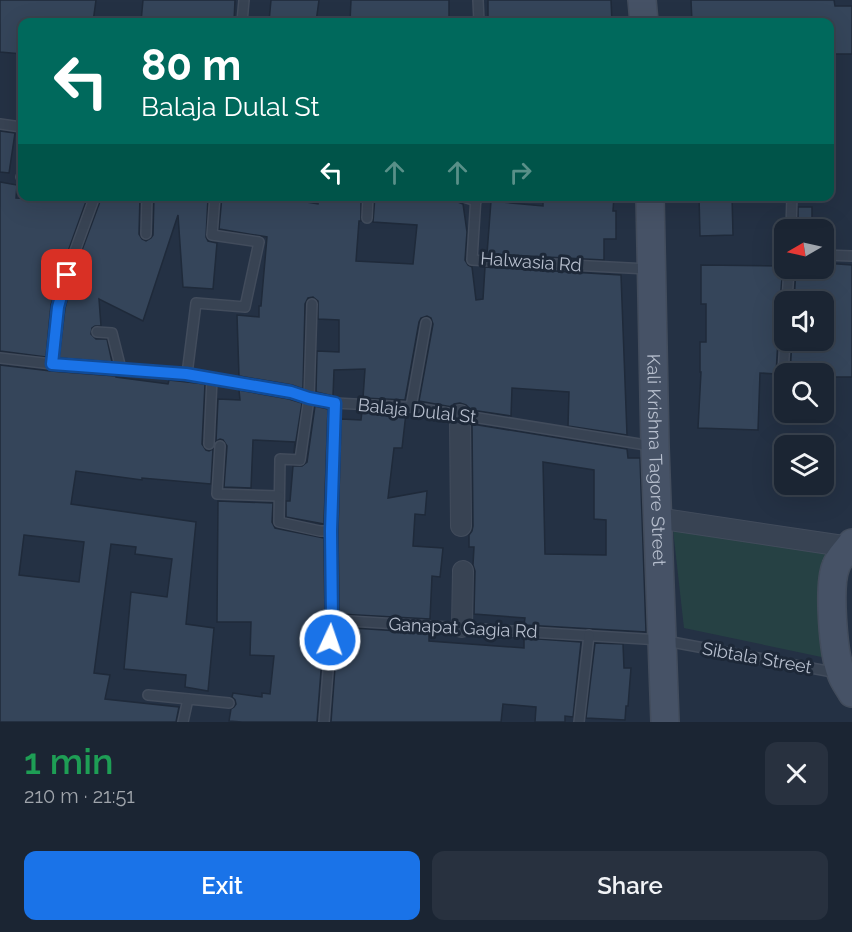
<!DOCTYPE html>
<html lang="en">
<head>
<meta charset="utf-8">
<style>
  body { margin:0; font-family:Raleway,sans-serif; background:#28313f; color:#f1f3f6; height:100vh; display:flex; flex-direction:column; font-size:22px; white-space:nowrap }
  * { box-sizing:border-box; margin:0 }
  p { font-size:20px; color:#a0a5ac }
  .icon { flex:none; width:33px; height:33px; fill:none; stroke:currentColor; stroke-width:2; stroke-linecap:round; stroke-linejoin:round }
  .map { position:relative; height:722px; overflow:hidden }
  .side { display:flex; flex-direction:column; background:#1b2533; flex:1 }
  .side>* { flex:none }
  .guide { position:absolute; left:18px; top:18px; width:816px; height:183px; border-radius:12px; box-shadow:0 6px 24px #0002,0 0 0 2px #39424e; background:#00695c; color:#fff; overflow:hidden }
  .needle { width:39px; rotate:261deg }
  .tools { position:absolute; left:774px; top:219px; display:grid; gap:12px }
  .tools a { display:grid; place-items:center; width:60px; height:60px; border-radius:12px; background:#1b2533; box-shadow:0 6px 24px #0002,0 0 0 2px #39424e; font-size:30px }
  .pin { position:absolute; display:grid; place-items:center; width:51px; height:51px; color:#fff; margin:-26px; border-radius:12px; box-shadow:0 3px 9px #0006 }
  .me { position:absolute; width:66px; margin:-33px; rotate:3deg; stroke-linejoin:round; filter:drop-shadow(0 0 4px #0008) }
  .turn { display:flex; align-items:center; gap:21px; height:126px; padding:0 24px; font-size:27px }
  .turn .icon { width:78px; height:78px; stroke-width:2.5 }
  .turn b { display:block; font-size:42px; line-height:51px }
  .lanes { display:flex; align-items:center; height:57px; padding:0 24px; background:#0003; justify-content:center; gap:30px; direction:ltr }
  .lanes .off { opacity:.35 }
  .round { display:grid; place-items:center; flex:none; width:63px; height:63px; border-radius:12px; background:#28313f }
  .headline { display:flex; align-items:center; justify-content:space-between; height:102px; padding:0 24px }
  h1 { font-size:36px; font-weight:600; line-height:45px; color:#1e9e55 }
  .cta { display:flex; gap:12px; margin-top:auto; padding:12px 24px }
  .cta a { flex:1; height:69px; border-radius:12px; background:#1a73e8; color:#fff; font-size:24px; font-weight:600; line-height:69px; text-align:center }
  .cta a+a { background:#28313f; color:#f1f3f6 }
  .map>svg:first-child { display:block }
  .green { fill:#264144 }
  .building { fill:#35455a; stroke:#1f2a3a; stroke-width:1.5; fill-rule:evenodd }
  .lines { fill:none; stroke-linecap:round; stroke-linejoin:round }
  .lane-casing { stroke:#424c5c; stroke-width:12 }
  .street-casing { stroke:#424c5c; stroke-width:22 }
  .secondary-casing { stroke:#424c5c; stroke-width:30 }
  .lane { stroke:#384353; stroke-width:9 }
  .street { stroke:#384353; stroke-width:20 }
  .secondary { stroke:#465266; stroke-width:27 }
  .route-casing { stroke:#114b97; stroke-width:15 }
  .route { stroke:#1a73e8; stroke-width:10 }
  .labels { text-anchor:middle; stroke-width:6; stroke-linejoin:round; paint-order:stroke }
  .street-label { font-size:18px; fill:#b6becd; stroke:#1d2838 }
</style>
</head>
<body>
<div class="map">
<svg width="852" height="722" viewBox="0 0 852 722">
  <rect width="100%" height="100%" fill="#243144"/>
  <!-- green -->
  <polygon class="green" points="671,512 850,541 831,659 684,628"/>
  <!-- building -->
  <g class="building">
    <polygon points="0,0 96,0 93,22 22,22 22,54 0,52"/>
    <polygon points="143,0 235,0 234,22 141,22"/>
    <polygon points="271,0 319,0 316,22 269,22"/>
    <polygon points="351,0 449,0 449,22 432,22 432,18 398,18 398,22 350,22"/>
    <polygon points="488,0 611,0 612,22 488,22"/>
    <polygon points="691,0 834,0 835,6 852,6 852,54 830,54 830,22 692,22"/>
    <polygon points="0,131 15,133 9,173 0,172"/>
    <polygon points="0,182 17,185 16,198 56,200 57,196 88,196 66,257 51,305 46,357 0,351"/>
    <polygon points="102,196 140,196 139,234 142,239 146,241 151,238 153,235 154,196 195,196 208,198 206,237 208,241 217,243 213,289 183,287 178,215 143,321 99,299 101,326 95,326 92,328 91,334 96,339 107,339 112,362 59,358 65,308 78,261"/>
    <polygon points="222,196 269,196 318,204 319,196 361,196 361,221 359,221 356,261 413,264 417,225 373,222 375,196 442,196 463,204 467,232 465,260 468,265 472,267 476,300 483,299 485,267 621,275 627,435 568,426 569,392 512,388 511,416 471,410 466,405 460,403 454,404 452,407 419,401 433,324 431,318 427,316 421,318 419,322 405,400 363,398 365,369 334,370 333,396 316,392 317,351 339,352 339,320 318,319 318,301 313,297 308,298 305,304 303,389 292,385 239,376 237,315 259,317 259,306 261,306 267,237 219,229"/>
    <polygon points="543,196 614,196 613,211 616,211 616,239 604,239 604,260 487,254 491,201 543,206"/>
    <polygon points="699,196 732,196 733,235 700,236"/>
    <rect x="798" y="207" width="14" height="23"/>
    <polygon points="824,263 852,265 852,377 824,377 824,374 790,374 792,340 824,340 824,302 794,302 796,268 824,268"/>
    <polygon points="701,265 783,266 780,302 782,306 782,334 778,340 776,374 760,373 758,430 698,428 701,372 700,372 700,342 706,342 706,304 701,304"/>
    <path d="M0,365L51,371L116,376V377L168,384L169,380L205,384L202,444L206,450L209,451L213,449L211,484L142,478V480L76,471L71,504L196,522L186,624L214,628L208,691L185,687L186,675L124,669L131,592L167,597L172,559L135,554L136,547L111,544L94,673L110,675L105,699L179,707L176,722H0ZM24,535L84,542L79,582L19,575Z"/>
    <polygon points="239,390 289,399 302,403 294,453 295,442 253,440 251,488 224,487 227,446 223,440 220,439 216,441 218,399 240,400"/>
    <polygon points="315,406 328,409 324,524 286,517 286,501 290,501 293,466 302,466 307,462"/>
    <polygon points="362,411 406,413 402,448 394,448 388,498 427,491 425,515 415,514 413,546 443,548 440,577 432,576 430,619 339,614 338,531 341,419 361,420"/>
    <path d="M472,424L627,449L628,458H640L646,632L524,625L525,618L474,614L475,571L473,565L474,547H469V535L472,531L473,526ZM543,462L594,470V519L606,520V555L545,554Z"/>
    <polygon points="218,501 273,503 272,522 275,528 324,538 325,620 317,722 242,722 229,721 231,709 234,707 236,704 235,700 232,697 233,693 262,697 262,693 270,694 274,656 250,655 251,622 217,622"/>
    <polygon points="338,627 429,633 429,641 524,648 524,638 581,642 573,717 565,716 565,722 535,722 536,707 503,704 501,722 331,722"/>
    <polygon points="595,643 623,644 624,668 631,668 628,706 626,706 625,720 586,718"/>
  </g>
  <g class="lines">
    <defs>
      <g id="lane">
        <polyline points="478,0 479,22"/>
        <polyline points="242,22 244,0"/>
        <polyline points="0,124 21,127"/>
        <polyline points="21,177 22,177"/>
        <polyline points="461,196 476,201"/>
        <polyline points="476,196 472,260 648,269"/>
        <polyline points="367,218 368,196"/>
        <polyline points="791,230 792,196"/>
        <polyline points="146,234 147,196"/>
        <polyline points="824,255 852,256"/>
        <polyline points="787,302 789,268"/>
        <polyline points="312,304 309,398 300,460 280,459 279,522 320,531 331,531"/>
        <polyline points="97,332 112,333 121,369"/>
        <polyline points="0,358 52,364 187,374 291,392 309,398 335,403 411,407 652,446"/>
        <polyline points="52,364 58,307 72,259 95,196"/>
        <polyline points="187,374 196,303 245,307 259,242 212,235 215,196"/>
        <polyline points="411,407 426,323"/>
        <polyline points="781,409 785,340"/>
        <polyline points="209,444 212,379"/>
        <polyline points="220,446 217,494 279,496"/>
        <polyline points="332,620 331,531 335,403"/>
        <polyline points="148,695 229,703"/>
        <polyline points="183,722 188,699"/>
        <polyline points="324,722 332,620 661,640 838,673"/>
        <polyline points="579,722 589,635"/>
      </g>
      <g id="street">
        <polyline points="460,415 461,526"/>
        <polyline points="657,518 850,547"/>
        <polyline points="462,627 463,571"/>
      </g>
      <g id="secondary">
        <polyline points="642,0 644,22"/>
        <path id="s1" d="M650,196L655,447L665,722"/>
        <path d="M852,543C847,551 839,557 836,566C828,585 833,653 841,673C843,680 848,686 852,693"/>
      </g>
    </defs>
    <!-- lane casing -->
    <use href="#lane" class="lane-casing"/>
    <!-- street casing -->
    <use href="#street" class="street-casing"/>
    <!-- secondary casing -->
    <use href="#secondary" class="secondary-casing"/>
    <!-- lane -->
    <use href="#lane" class="lane"/>
    <!-- street -->
    <use href="#street" class="street"/>
    <!-- secondary -->
    <use href="#secondary" class="secondary"/>
  </g>
  <g class="lines">
    <defs>
      <polyline id="route" points="67,275 58,307 52,364 186,374 291,392 309,398 335,403 331,531 332,620 330,640"/>
    </defs>
    <!-- route casing -->
    <use href="#route" class="route-casing"/>
    <!-- route -->
    <use href="#route" class="route"/>
  </g>
  <g class="labels">
    <!-- street labels -->
    <g class="street-label">
      <text transform="translate(531 262) rotate(4)" y="6">Halwasia Rd</text>
      <text transform="translate(417 411) rotate(6)" y="6">Balaja Dulal St</text>
      <text dy="6" stroke="none"><textPath href="#s1" startOffset="264">Kali Krishna Tagore Street</textPath></text>
      <text transform="translate(463 628) rotate(3)" y="6">Ganapat Gagia Rd</text>
      <text transform="translate(757 658) rotate(10)" y="6">Sibtala Street</text>
    </g>
  </g>
</svg>
<div class="tools">
<a><svg class="needle" viewBox="-14 -14 28 28"><path d="M0-13l5 13h-10z" fill="#e53935"/><path d="M0 13l5-13h-10z" fill="#a0a5ac"/></svg></a>
<a><svg class="icon" aria-label="sound" viewBox="0 0 24 24"><path d="M4 9h4l5-4v14l-5-4H4zM17 9q2 3 0 6"/></svg></a>
<a><svg class="icon" aria-label="search" viewBox="0 0 24 24"><circle cx="10" cy="10" r="6"/><path d="M15 15l6 6"/></svg></a>
<a><svg class="icon" aria-label="layers" viewBox="0 0 24 24"><path d="M12 4l9 5-9 5-9-5zM3 14l9 5 9-5"/></svg></a>
</div>
<div class="pin" style="left:67px;top:275px;background:#d93025"><svg class="icon" aria-label="arrive" viewBox="0 0 24 24"><path d="M6 21V4h12l-3 4 3 4H6"/></svg></div>
<svg class="me" style="left:330px;top:640px" viewBox="-20 -20 40 40"><circle r="17" fill="#1a73e8" stroke="#fff" stroke-width="3"/><path d="M0-11L8 9 0 5-8 9z" fill="#fff"/></svg>
<div class="guide">
<div class="turn"><svg class="icon" aria-label="left" viewBox="0 0 24 24"><path d="M17 20v-9H6M10 6l-5 5 5 5"/></svg><div><b>80 m</b>Balaja Dulal St</div></div>
<div class="lanes"><svg class="icon" aria-label="left" viewBox="0 0 24 24"><path d="M17 20v-9H6M10 6l-5 5 5 5"/></svg><svg class="icon off" aria-label="ahead" viewBox="0 0 24 24"><path d="M12 20V5M6 11l6-6 6 6"/></svg><svg class="icon off" aria-label="ahead" viewBox="0 0 24 24"><path d="M12 20V5M6 11l6-6 6 6"/></svg><svg class="icon off" aria-label="right" viewBox="0 0 24 24"><path d="M7 20v-9h11M14 6l5 5-5 5"/></svg></div>
</div>
</div>
<section class="side">
<div class="headline"><div><h1>1 min</h1><p>210 m · 21:51</p></div><a class="round"><svg class="icon" aria-label="close" viewBox="0 0 24 24"><path d="M6 6l12 12M18 6L6 18"/></svg></a></div>
<div class="cta"><a>Exit</a><a>Share</a></div>
</section>
</body>
</html>
